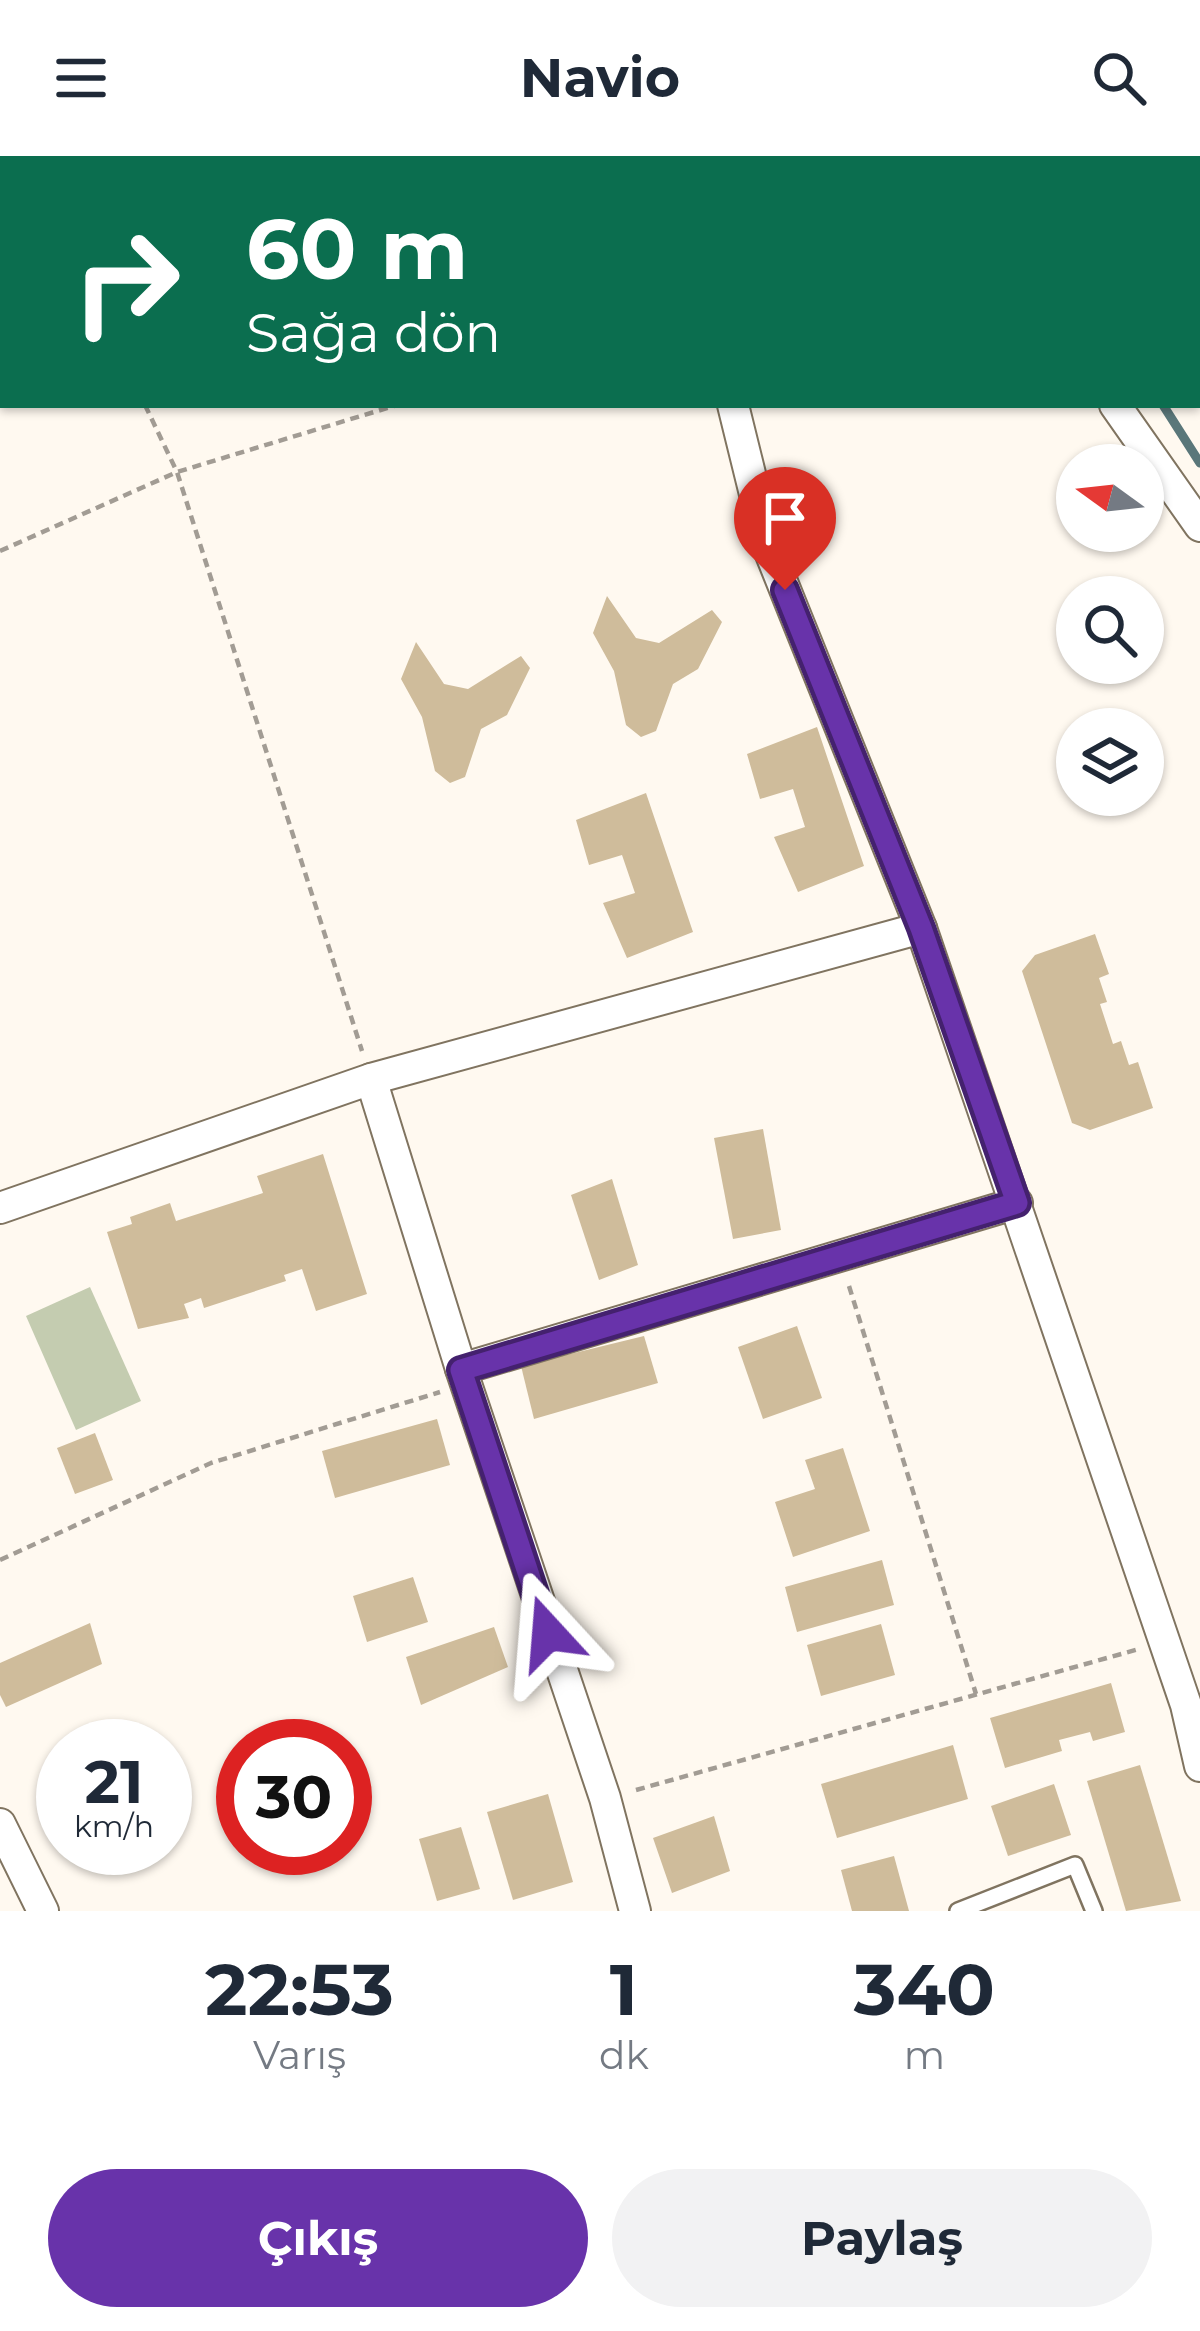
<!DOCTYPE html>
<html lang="tr">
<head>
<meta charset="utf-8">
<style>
  body { margin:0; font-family:Montserrat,sans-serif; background:#f2f2f3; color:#1f2937; height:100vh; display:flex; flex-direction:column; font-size:45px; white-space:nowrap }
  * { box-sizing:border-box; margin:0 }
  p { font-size:39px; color:#747a83 }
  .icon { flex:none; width:66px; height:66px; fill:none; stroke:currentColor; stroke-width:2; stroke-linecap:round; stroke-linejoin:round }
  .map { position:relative; height:1755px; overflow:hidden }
  .details { display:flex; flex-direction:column; background:#fff; flex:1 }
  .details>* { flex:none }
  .banner { position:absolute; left:0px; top:0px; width:1200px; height:252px; box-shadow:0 3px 9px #0004; background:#0b6e4f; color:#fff; overflow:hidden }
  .needle { width:78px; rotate:285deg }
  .tools { position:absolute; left:1056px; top:288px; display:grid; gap:24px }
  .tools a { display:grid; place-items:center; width:108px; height:108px; border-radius:50%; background:#fff; box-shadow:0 3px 9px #0004; font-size:60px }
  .speed { position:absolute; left:36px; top:1563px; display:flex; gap:24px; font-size:60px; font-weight:700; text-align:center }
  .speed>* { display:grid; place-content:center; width:156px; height:156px; border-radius:50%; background:#fff; box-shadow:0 3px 9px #0004; line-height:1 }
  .speed small { font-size:30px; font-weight:400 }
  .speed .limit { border:18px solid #d22; background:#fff; color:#111 }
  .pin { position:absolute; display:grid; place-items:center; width:102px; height:102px; color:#fff; margin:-123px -51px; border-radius:50% 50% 50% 0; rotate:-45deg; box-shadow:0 0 12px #0007 }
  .pin .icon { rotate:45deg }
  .me { position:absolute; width:132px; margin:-66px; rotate:341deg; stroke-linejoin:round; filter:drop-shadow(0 0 9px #0008) }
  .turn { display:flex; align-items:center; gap:42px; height:252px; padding:0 48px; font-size:54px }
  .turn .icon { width:156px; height:156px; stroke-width:2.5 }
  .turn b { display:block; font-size:84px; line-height:102px }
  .eta { display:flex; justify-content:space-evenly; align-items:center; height:204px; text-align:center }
  .eta b { font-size:72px; font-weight:700; line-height:84px }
  .cta { display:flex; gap:24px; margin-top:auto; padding:24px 48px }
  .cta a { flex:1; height:138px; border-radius:72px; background:#6833aa; color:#fff; font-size:48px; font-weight:700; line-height:138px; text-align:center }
  .cta a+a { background:#f2f2f3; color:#1f2937 }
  header { display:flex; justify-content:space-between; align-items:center; height:156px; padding:0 48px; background:#fff; font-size:54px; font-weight:700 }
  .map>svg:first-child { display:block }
  .green { fill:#c4ccb0 }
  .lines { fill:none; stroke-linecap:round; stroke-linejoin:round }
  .stream { stroke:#5a777a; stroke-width:9 }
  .building { fill:#cfbc9b }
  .lane-casing { stroke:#807460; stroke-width:20 }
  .street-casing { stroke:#807460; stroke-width:34 }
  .path { stroke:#a29c94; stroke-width:4.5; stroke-dasharray:9 6; stroke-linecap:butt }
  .lane { stroke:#fff; stroke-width:15 }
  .street { stroke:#fff; stroke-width:30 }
  .route-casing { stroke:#44216e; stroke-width:30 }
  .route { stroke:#6833aa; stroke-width:21 }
</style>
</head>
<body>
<header><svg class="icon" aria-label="menu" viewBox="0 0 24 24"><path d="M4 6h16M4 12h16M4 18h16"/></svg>Navio<svg class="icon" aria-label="search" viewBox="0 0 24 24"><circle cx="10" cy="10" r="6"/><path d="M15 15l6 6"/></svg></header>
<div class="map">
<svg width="1200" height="1755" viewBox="0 0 1200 1755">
  <rect width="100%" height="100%" fill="#fff9f0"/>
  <!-- green -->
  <polygon class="green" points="90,1131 141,1245 76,1274 26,1160"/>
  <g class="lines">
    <!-- stream -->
    <g class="stream">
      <polyline points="999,0 1001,3"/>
      <polyline points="1163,249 1200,307"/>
    </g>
  </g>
  <!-- building -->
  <g class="building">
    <polygon points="607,440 636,482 659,487 712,454 722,466 698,513 673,528 656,575 641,581 626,569 614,515 593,477"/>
    <polygon points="416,486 444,528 468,533 521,500 530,512 507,559 481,573 465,621 450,627 435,615 422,561 401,523"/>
    <polygon points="817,571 864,710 798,736 774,681 805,671 793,633 760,643 747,598"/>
    <polygon points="646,637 693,776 627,802 603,747 635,737 622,699 589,709 576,664"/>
    <polygon points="1095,778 1109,818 1099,822 1107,846 1100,848 1113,888 1121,885 1129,909 1138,906 1153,952 1090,974 1072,967 1022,815 1035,799"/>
    <polygon points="763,973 781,1074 733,1083 714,982"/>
    <polygon points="323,998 367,1138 316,1155 302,1113 284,1119 286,1125 204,1152 201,1142 184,1148 189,1162 138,1173 107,1076 132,1068 130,1061 170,1047 176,1065 263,1037 257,1020"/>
    <polygon points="612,1023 638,1109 599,1124 571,1039"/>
    <polygon points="797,1170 822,1242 763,1263 738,1191"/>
    <polygon points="644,1180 658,1227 534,1263 521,1210"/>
    <polygon points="437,1263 450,1309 335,1342 322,1295"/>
    <polygon points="95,1277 113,1324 75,1338 57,1292"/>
    <polygon points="843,1292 870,1375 793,1401 775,1346 815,1333 805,1304"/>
    <polygon points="882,1404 894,1449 797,1476 785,1431"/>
    <polygon points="413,1421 428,1466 367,1486 353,1440"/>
    <polygon points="90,1467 102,1508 6,1551 0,1539 0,1507"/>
    <polygon points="881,1468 895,1519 821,1540 807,1489"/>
    <polygon points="494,1471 508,1511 421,1549 406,1501"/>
    <polygon points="1111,1527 1125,1576 1093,1585 1090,1576 1059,1584 1062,1595 1005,1612 990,1562"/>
    <polygon points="953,1589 968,1643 837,1682 821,1628"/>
    <polygon points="1140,1609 1181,1745 1126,1755 1087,1625"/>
    <polygon points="1054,1628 1071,1679 1008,1700 991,1650"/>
    <polygon points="548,1638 573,1726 513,1744 487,1656"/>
    <polygon points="714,1660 730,1715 672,1737 653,1682"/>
    <polygon points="461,1671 480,1733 437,1745 419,1683"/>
    <polygon points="100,1692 142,1692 147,1705 110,1719"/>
    <polygon points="894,1700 909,1755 852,1755 841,1714"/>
  </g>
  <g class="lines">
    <defs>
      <polyline id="lane" points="958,1755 1075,1709 1094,1755"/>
      <g id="street">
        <polyline points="552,0 555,3"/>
        <polyline points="660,0 661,3"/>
        <polyline points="1197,151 1200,151"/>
        <polyline points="733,249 768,391 921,772 1186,1549 1200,1610"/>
        <polyline points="1115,249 1200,370"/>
        <polyline points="0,1052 371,923"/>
        <polyline points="461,1213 371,923 921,772"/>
        <polyline points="0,1668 43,1755"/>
        <polyline points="635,1755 605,1642 461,1213 1017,1047"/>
      </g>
    </defs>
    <!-- lane casing -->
    <use href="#lane" class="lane-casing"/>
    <!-- street casing -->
    <use href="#street" class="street-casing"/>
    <!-- path -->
    <g class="path">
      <polyline points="25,0 26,3"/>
      <polyline points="145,249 177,316 362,895"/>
      <polyline points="0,395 177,316 397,249"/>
      <polyline points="849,1130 976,1538"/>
      <polyline points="0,1404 211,1307 440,1236"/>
      <polyline points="636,1634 1139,1493"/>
    </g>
    <!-- lane -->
    <use href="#lane" class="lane"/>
    <!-- street -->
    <use href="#street" class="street"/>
  </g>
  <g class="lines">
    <defs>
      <polyline id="route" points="548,1477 461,1214 1017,1047 921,772 785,434"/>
    </defs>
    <!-- route casing -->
    <use href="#route" class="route-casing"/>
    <!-- route -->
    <use href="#route" class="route"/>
  </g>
</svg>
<div class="tools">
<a><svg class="needle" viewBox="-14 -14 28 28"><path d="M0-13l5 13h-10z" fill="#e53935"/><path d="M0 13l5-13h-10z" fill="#747a83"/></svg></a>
<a><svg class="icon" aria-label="search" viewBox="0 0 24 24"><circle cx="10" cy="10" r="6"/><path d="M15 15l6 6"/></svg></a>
<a><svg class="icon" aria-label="layers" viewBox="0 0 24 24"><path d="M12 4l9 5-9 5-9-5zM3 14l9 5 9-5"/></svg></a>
</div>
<div class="speed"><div>21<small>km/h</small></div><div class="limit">30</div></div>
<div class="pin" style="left:785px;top:434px;background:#d93025"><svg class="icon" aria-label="arrive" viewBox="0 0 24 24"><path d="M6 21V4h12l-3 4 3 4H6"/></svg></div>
<svg class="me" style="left:548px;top:1477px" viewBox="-20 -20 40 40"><path d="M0-17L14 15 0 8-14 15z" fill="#6833aa" stroke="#fff" stroke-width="4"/></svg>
<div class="banner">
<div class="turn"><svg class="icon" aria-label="right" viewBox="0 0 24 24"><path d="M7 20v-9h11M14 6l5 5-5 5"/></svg><div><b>60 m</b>Sağa dön</div></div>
</div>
</div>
<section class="details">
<div class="eta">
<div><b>22:53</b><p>Varış</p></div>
<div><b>1</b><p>dk</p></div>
<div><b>340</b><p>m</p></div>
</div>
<div class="cta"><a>Çıkış</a><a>Paylaş</a></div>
</section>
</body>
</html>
